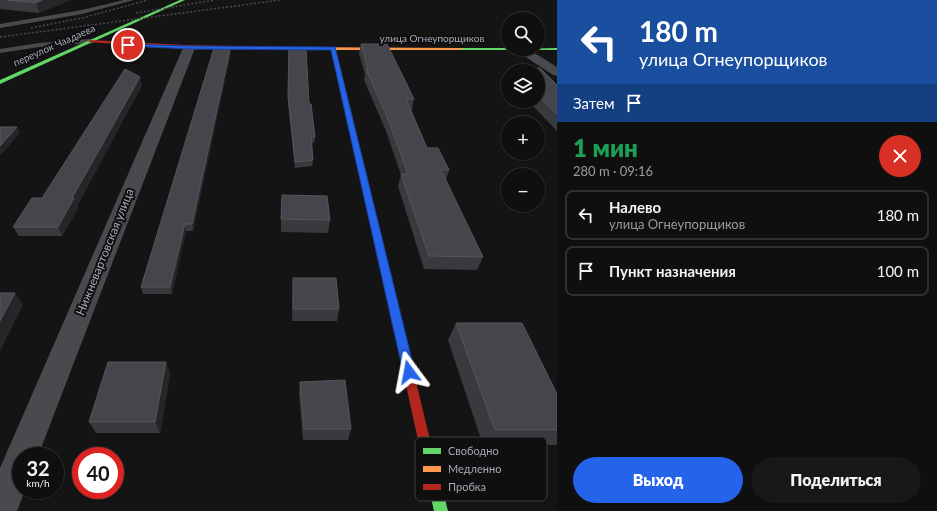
<!DOCTYPE html>
<html lang="ru">
<head>
<meta charset="utf-8">
<style>
  body { margin:0; font-family:Lato,sans-serif; background:#181819; color:#f1f3f6; height:100vh; display:flex; flex-direction:column; font-size:15px; white-space:nowrap }
  * { box-sizing:border-box; margin:0 }
  p { font-size:13px; color:#9b9c9f }
  .icon { flex:none; width:22px; height:22px; fill:none; stroke:currentColor; stroke-width:2; stroke-linecap:round; stroke-linejoin:round }
  .map { position:relative; flex:1; overflow:hidden }
  .drawer { display:flex; flex-direction:column; background:#0f0f10; width:380px }
  .drawer>* { flex:none }
  .top-card { background:#1a4fa0; color:#fff; overflow:hidden }
  .fabs { position:absolute; left:501px; top:12px; display:grid; gap:8px }
  .fabs a { display:grid; place-items:center; width:44px; height:44px; border-radius:50%; background:#0f0f10; box-shadow:0 1px 3px #0004,0 0 0 1px #2f2f30; font-size:20px }
  .speed { position:absolute; left:12px; top:447px; display:flex; gap:8px; font-size:20px; font-weight:700; text-align:center }
  .speed>* { display:grid; place-content:center; width:52px; height:52px; border-radius:50%; background:#0f0f10; box-shadow:0 1px 3px #0004,0 0 0 1px #2f2f30; line-height:1 }
  .speed small { font-size:10px; font-weight:400 }
  .speed .limit { border:6px solid #d22; background:#fff; color:#111 }
  .pin { position:absolute; display:grid; place-items:center; width:34px; height:34px; color:#fff; margin:-17px; border:2px solid #fff; border-radius:50%; box-shadow:0 1px 4px #0007 }
  .me { position:absolute; width:44px; margin:-22px; rotate:347deg; stroke-linejoin:round; filter:drop-shadow(0 0 3px #0008) }
  .turn { display:flex; align-items:center; gap:14px; height:84px; padding:0 16px; font-size:18px }
  .turn .icon { width:52px; height:52px; stroke-width:2.5 }
  .turn b { display:block; font-size:28px; line-height:34px }
  .then { display:flex; align-items:center; height:38px; padding:0 16px; background:#0003; gap:8px; font-size:15px }
  .round { display:grid; place-items:center; flex:none; width:42px; height:42px; border-radius:21px; background:#181819 }
  .summary { display:flex; align-items:center; justify-content:space-between; height:68px; padding:0 16px }
  h1 { font-size:24px; font-weight:800; line-height:30px; color:#1e9e55 }
  .button { display:flex; gap:8px; margin-top:auto; padding:8px 16px }
  .button a { flex:1; height:46px; border-radius:24px; background:#2563eb; color:#fff; font-size:16px; font-weight:800; line-height:46px; text-align:center }
  .button a+a { background:#181819; color:#f1f3f6 }
  ul { padding:0; list-style:none }
  li { display:flex; align-items:center; gap:12px; height:50px; margin:0 8px 6px; padding:0 8px; border:2px solid #2f2f30; border-radius:8px }
  li div { flex:1 }
  li b { display:block; font-size:15px }
  li em { font-style:normal }
  main { display:flex; flex:1; min-height:0 }
  .map>svg:first-child { display:block }
  .lines { fill:none; stroke-linecap:round; stroke-linejoin:round }
  .lane { fill:#494a4d; fill-rule:evenodd }
  .street { fill:#494a4d; fill-rule:evenodd }
  .fast { fill:#63d668; fill-rule:evenodd }
  .slow { fill:#ff974d; fill-rule:evenodd }
  .jam { fill:#b3261e; fill-rule:evenodd }
  .rail { stroke:#494a4d; stroke-width:1.5; stroke-dasharray:2 2; stroke-linecap:butt }
  .wall { fill:#393a3e }
  .shaded-wall { fill:#252628 }
  .building { fill:#45464b; stroke:#54565c }
  .route { fill:#2563eb; stroke:#184099 }
  .labels { text-anchor:middle; stroke-width:4; stroke-linejoin:round; paint-order:stroke }
  .far-street-label { font-size:10px; fill:#a5aab6; stroke:#0f0f10 }
  .street-label { font-size:12px; fill:#a5aab6; stroke:#0f0f10 }
  .key { fill:#0f0f10; stroke:#3c3e42; stroke-width:1 }
  .key-label { font-size:11px; fill:#a5aab6 }
</style>
</head>
<body>
<main>
<div class="map">
<svg width="557" height="511" viewBox="0 0 557 511">
  <rect width="100%" height="100%" fill="#141415"/>
  <g class="lines">
    <!-- lane -->
    <g class="lane">
      <polygon points="124,0 134,0 82,14 0,28 0,24 82,10"/>
      <polygon points="90,39 93,39 93,43 39,47 0,53 0,49 39,43"/>
    </g>
    <!-- street -->
    <g class="street">
      <polygon points="189,45 195,48 38,456 21,456 21,490 25,490 18,509 17,511 0,511 0,468 183,48"/>
      <polygon points="517,49 528,49 557,67 557,76 553,75 518,52"/>
    </g>
    <!-- fast -->
    <g class="fast">
      <polygon points="180,0 185,0 0,84 0,80"/>
      <polygon points="461,48 508,48 508,49 557,48 557,50 459,50"/>
      <polygon points="424,434 429,435 430,440 448,511 434,511 418,440 419,435"/>
    </g>
    <!-- slow -->
    <polygon class="slow" points="283,47 461,48 463,49 461,50 336,50 385,252 384,254 378,254 377,252 331,50 281,49"/>
    <!-- jam -->
    <g class="jam">
      <polygon points="90,40 186,45 283,47 285,48 283,49 162,47 88,42"/>
      <polygon points="381,249 385,252 430,440 429,445 424,446 419,445 418,440 377,252"/>
    </g>
    <!-- rail -->
    <g class="rail">
      <polyline points="136,13 215,0"/>
      <polyline points="31,28 82,18 148,0"/>
      <polyline points="0,37 281,0"/>
    </g>
  </g>
  <!-- wall -->
  <g class="wall">
    <polygon points="0,0 70,0 39,13 0,9"/>
    <polygon points="361,44 414,99 412,110 411,110 427,148 449,170 446,180 483,257 477,270 424,269 398,186 401,175 386,131 364,80 365,74 359,54"/>
    <polygon points="289,48 309,104 315,137 314,143 312,143 313,160 312,166 295,168 288,102"/>
    <polygon points="230,56 193,231 186,231 172,294 143,294 141,287"/>
    <polygon points="509,68 540,68 557,85 557,131 528,101 538,101 538,71 508,71"/>
    <polygon points="508,72 508,81 506,78"/>
    <polygon points="142,85 77,206 78,208 62,236 19,236 13,227 42,198"/>
    <polygon points="281,219 330,220 328,233 281,232"/>
    <polygon points="293,278 339,309 337,321 292,321"/>
    <polygon points="456,323 557,394 557,445 483,445 448,340"/>
    <polygon points="166,362 170,374 160,433 96,433 89,422"/>
    <polygon points="300,382 351,429 348,440 303,440 299,394"/>
  </g>
  <!-- shaded-wall -->
  <g class="shaded-wall">
    <polygon points="42,0 70,0 39,13 36,3"/>
    <polygon points="230,50 230,56 193,231 192,224"/>
    <polygon points="140,77 142,85 77,206 78,208 62,236 58,227 72,198"/>
    <polygon points="17,127 20,133 0,156 0,146"/>
    <polygon points="185,224 186,231 172,294 170,287"/>
    <polygon points="15,293 23,305 0,351 0,321"/>
    <polygon points="166,362 170,374 160,433 155,422"/>
  </g>
  <!-- building -->
  <g class="building">
    <polygon points="8,0 42,0 36,3"/>
    <polygon points="361,44 387,44 414,99 406,99 427,148 438,148 449,170 441,170 483,257 429,256 401,174 408,174 388,119 366,69 368,69"/>
    <polygon points="214,48 218,48 230,50 192,224 185,224 170,287 141,287"/>
    <polygon points="289,48 306,48 309,104 311,104 315,137 311,137 313,160 295,162 288,96"/>
    <polygon points="509,68 540,68 557,85 557,114 538,96 538,71 513,71"/>
    <polygon points="125,69 140,77 72,198 74,198 58,227 13,227 32,198 42,198"/>
    <polygon points="0,127 17,127 0,146"/>
    <polygon points="282,195 327,196 330,220 281,219"/>
    <polygon points="293,278 336,278 339,309 293,309"/>
    <polygon points="0,293 15,293 0,321"/>
    <polygon points="456,323 522,323 557,394 557,430 495,430"/>
    <polygon points="108,362 166,362 155,422 89,422"/>
    <polygon points="345,380 351,429 304,429 300,382"/>
  </g>
  <!-- route -->
  <polygon class="route" points="126,44 189,46 335,47 415,372 413,376 409,377 405,376 403,372 331,50 189,49 128,46"/>
  <g class="labels">
    <!-- far-street labels -->
    <g class="far-street-label">
      <text x="432" y="42">улица Огнеупорщиков</text>
      <text transform="translate(54 45) rotate(-24)" y="4">переулок Чаадаева</text>
    </g>
    <!-- street labels -->
    <g class="street-label">
      <text transform="translate(105 252) rotate(-68)" y="4">Нижневартовская улица</text>
    </g>
  </g>
  <!-- legend -->
  <rect x="415" y="437" width="132" height="64" rx="6" class="key"/>
  <rect x="423" y="448" width="18" height="6" fill="#63d668"/>
  <rect x="423" y="466" width="18" height="6" fill="#ff974d"/>
  <rect x="423" y="484" width="18" height="6" fill="#b3261e"/>
  <g class="key-label">
    <text x="448" y="455">Свободно</text>
    <text x="448" y="473">Медленно</text>
    <text x="448" y="491">Пробка</text>
  </g>
</svg>
<div class="fabs">
<a><svg class="icon" aria-label="search" viewBox="0 0 24 24"><circle cx="10" cy="10" r="6"/><path d="M15 15l6 6"/></svg></a>
<a><svg class="icon" aria-label="layers" viewBox="0 0 24 24"><path d="M12 4l9 5-9 5-9-5zM3 14l9 5 9-5"/></svg></a>
<a>+</a>
<a>−</a>
</div>
<div class="speed"><div>32<small>km/h</small></div><div class="limit">40</div></div>
<div class="pin" style="left:128px;top:45px;background:#d93025"><svg class="icon" aria-label="arrive" viewBox="0 0 24 24"><path d="M6 21V4h12l-3 4 3 4H6"/></svg></div>
<svg class="me" style="left:409px;top:372px" viewBox="-20 -20 40 40"><path d="M0-17L14 15 0 8-14 15z" fill="#2563eb" stroke="#fff" stroke-width="4"/></svg>
</div>
<section class="drawer">
<div class="top-card">
<div class="turn"><svg class="icon" aria-label="left" viewBox="0 0 24 24"><path d="M17 20v-9H6M10 6l-5 5 5 5"/></svg><div><b>180 m</b>улица Огнеупорщиков</div></div>
<div class="then">Затем<svg class="icon" aria-label="arrive" viewBox="0 0 24 24"><path d="M6 21V4h12l-3 4 3 4H6"/></svg></div>
</div>
<div class="summary"><div><h1>1 мин</h1><p>280 m · 09:16</p></div><a class="round" style="background:#d93025;color:#fff"><svg class="icon" aria-label="close" viewBox="0 0 24 24"><path d="M6 6l12 12M18 6L6 18"/></svg></a></div>
<ul>
<li><svg class="icon" aria-label="left" viewBox="0 0 24 24"><path d="M17 20v-9H6M10 6l-5 5 5 5"/></svg><div><b>Налево</b><p>улица Огнеупорщиков</p></div><em>180 m</em></li>
<li><svg class="icon" aria-label="arrive" viewBox="0 0 24 24"><path d="M6 21V4h12l-3 4 3 4H6"/></svg><div><b>Пункт назначения</b></div><em>100 m</em></li>
</ul>
<div class="button"><a>Выход</a><a>Поделиться</a></div>
</section>
</main>
</body>
</html>
